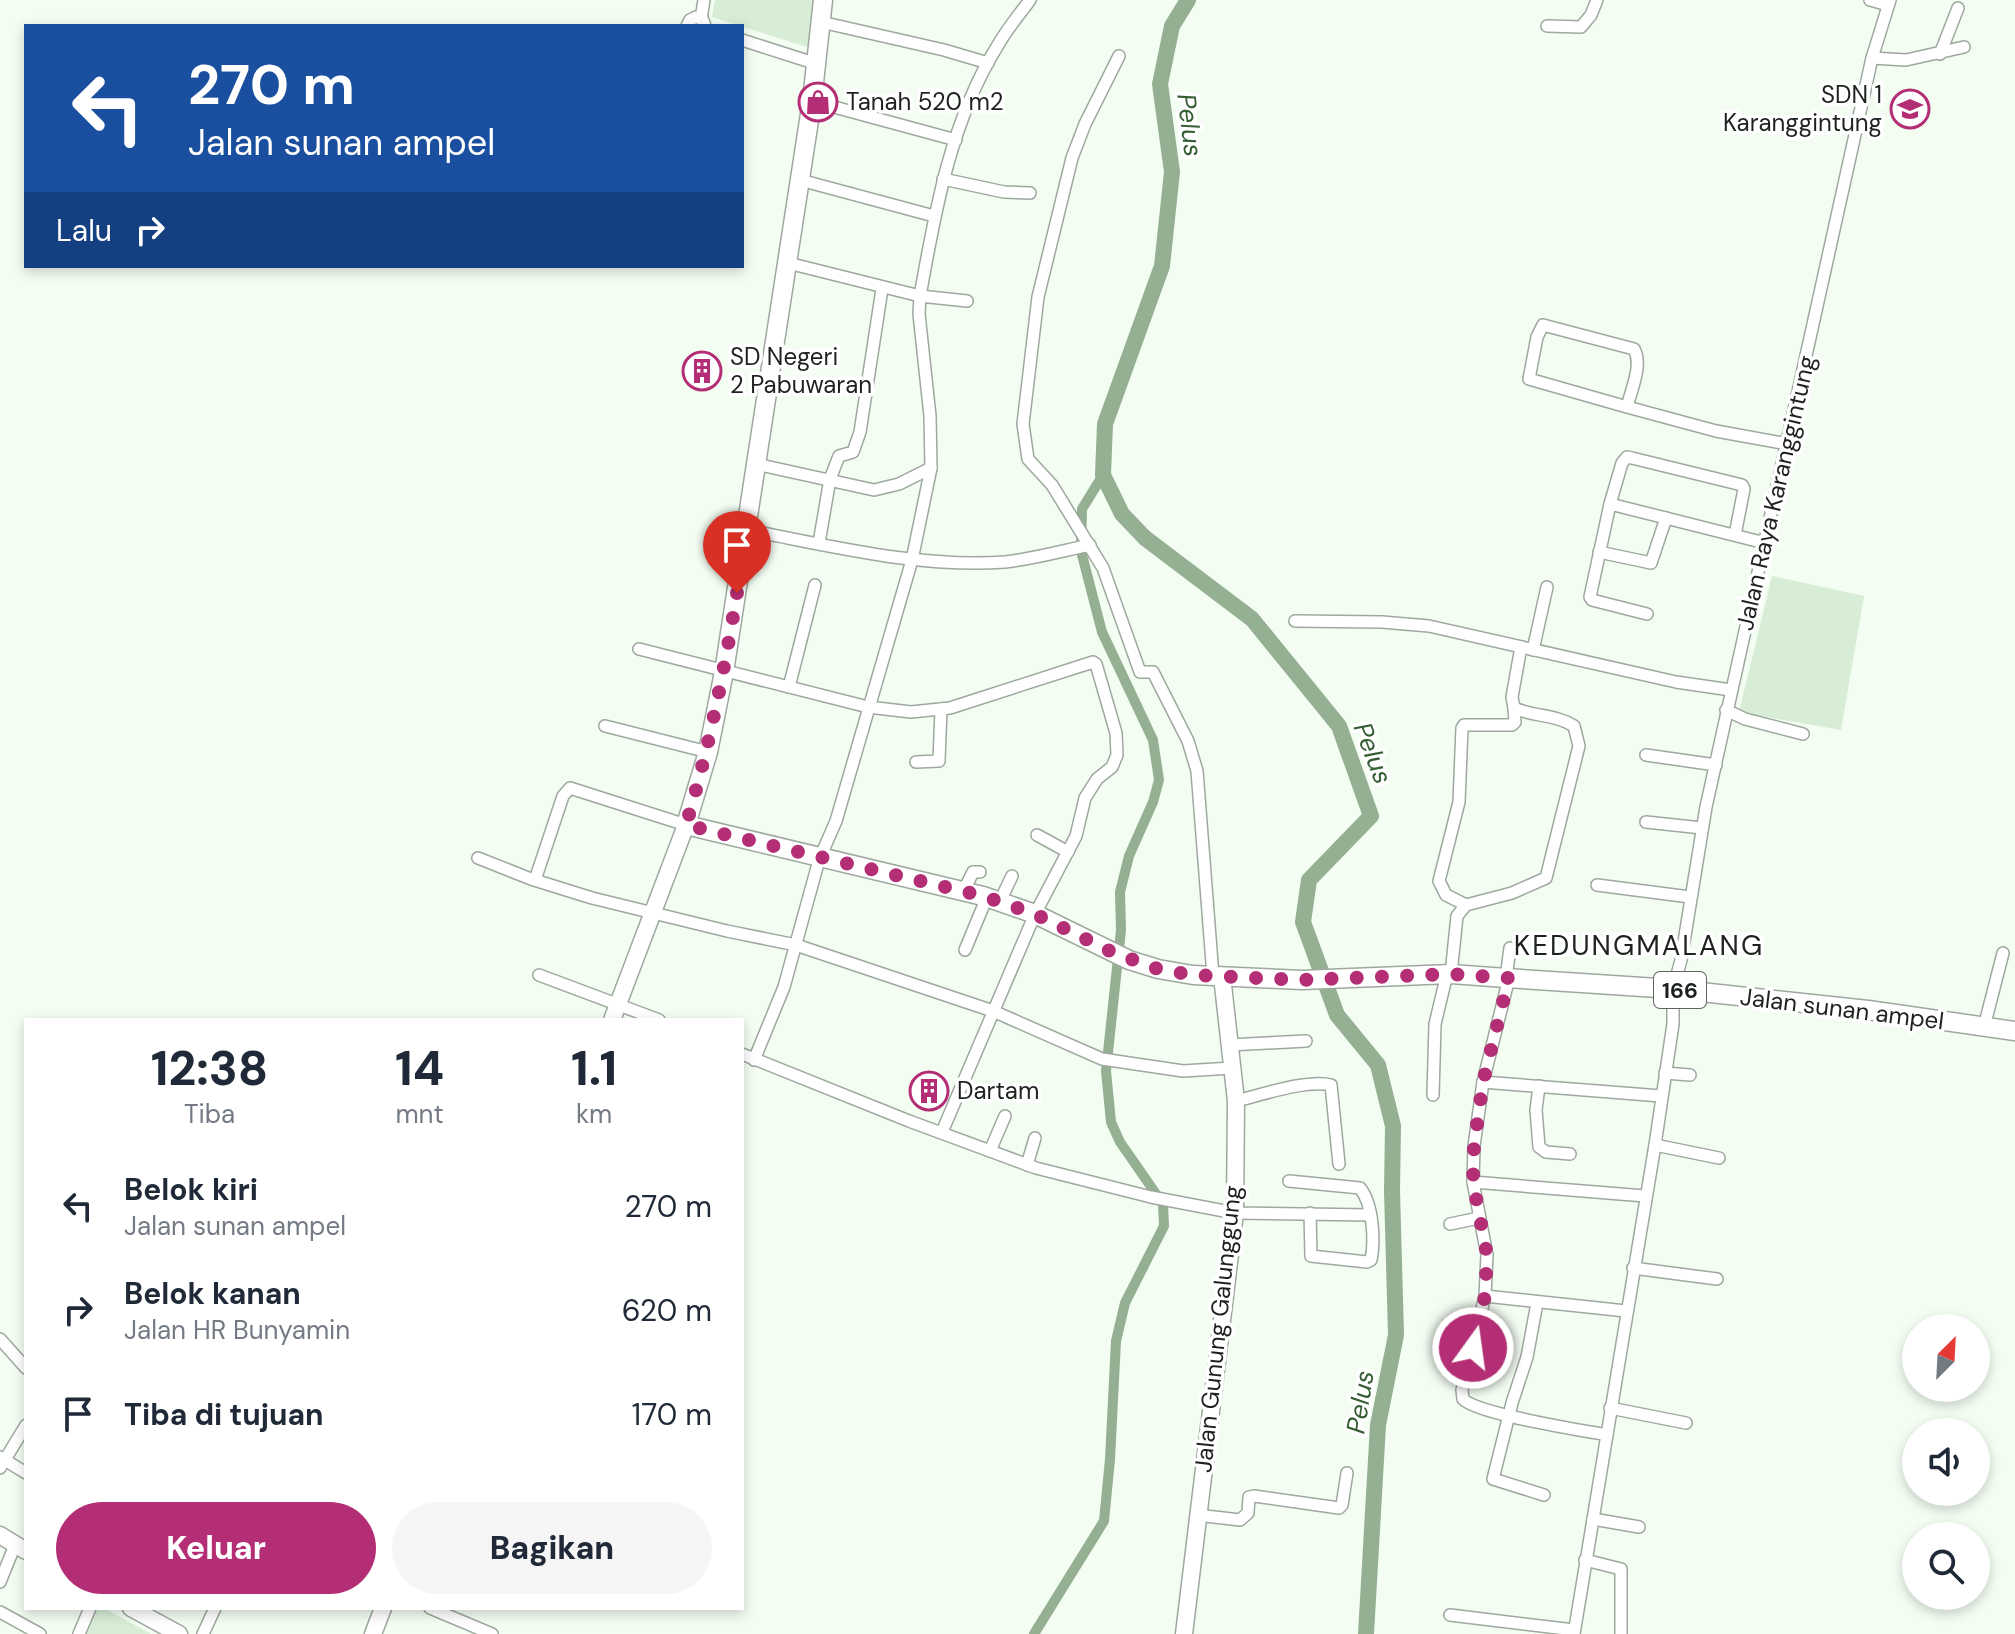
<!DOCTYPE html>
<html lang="id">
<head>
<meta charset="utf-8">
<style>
  body { margin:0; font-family:"DM Sans",sans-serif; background:#f6f6f7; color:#1f2937; height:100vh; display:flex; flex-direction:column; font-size:30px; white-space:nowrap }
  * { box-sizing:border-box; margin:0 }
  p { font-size:26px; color:#747a83 }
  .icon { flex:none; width:44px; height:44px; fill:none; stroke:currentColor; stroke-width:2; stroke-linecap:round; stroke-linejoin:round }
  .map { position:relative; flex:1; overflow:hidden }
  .side { position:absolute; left:24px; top:1018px; width:720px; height:592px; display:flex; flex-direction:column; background:#fff; border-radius:0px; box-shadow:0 4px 12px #0003 }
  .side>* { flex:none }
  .hud { position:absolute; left:24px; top:24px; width:720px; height:244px; border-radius:0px; box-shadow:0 4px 12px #0003; background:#1a4fa0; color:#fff; overflow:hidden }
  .needle { width:52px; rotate:24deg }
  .fabs { position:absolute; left:1902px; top:1314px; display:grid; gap:16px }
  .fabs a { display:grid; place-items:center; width:88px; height:88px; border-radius:50%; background:#fff; box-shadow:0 4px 12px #0003; font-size:40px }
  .pin { position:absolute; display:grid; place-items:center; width:68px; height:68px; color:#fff; margin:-82px -34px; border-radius:50% 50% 50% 0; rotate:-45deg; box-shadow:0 0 8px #0007 }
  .pin .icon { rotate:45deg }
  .me { position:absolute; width:88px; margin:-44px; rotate:14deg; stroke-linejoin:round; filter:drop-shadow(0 0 6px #0008) }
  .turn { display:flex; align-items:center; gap:28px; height:168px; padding:0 32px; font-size:36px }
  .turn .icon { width:104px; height:104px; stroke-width:2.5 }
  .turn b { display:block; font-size:56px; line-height:68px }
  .then { display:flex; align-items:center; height:76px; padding:0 32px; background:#0003; gap:16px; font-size:30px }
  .eta { display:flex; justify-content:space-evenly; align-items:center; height:136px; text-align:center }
  .eta b { font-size:48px; font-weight:800; line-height:56px }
  .button { display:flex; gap:16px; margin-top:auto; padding:16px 32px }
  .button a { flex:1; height:92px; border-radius:48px; background:#b32e74; color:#fff; font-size:32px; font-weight:800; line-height:92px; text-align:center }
  .button a+a { background:#f6f6f7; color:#1f2937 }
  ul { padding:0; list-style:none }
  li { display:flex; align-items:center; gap:24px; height:104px; padding:0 32px }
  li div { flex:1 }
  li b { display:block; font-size:30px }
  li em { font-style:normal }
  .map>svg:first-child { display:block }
  .green { fill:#d8edd6 }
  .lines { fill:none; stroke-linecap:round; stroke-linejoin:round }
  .canal { stroke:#94af92; stroke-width:10 }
  .river { stroke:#94af92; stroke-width:16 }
  .street-casing { stroke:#9ea89e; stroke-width:14 }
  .secondary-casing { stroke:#9ea89e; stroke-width:19 }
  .primary-casing { stroke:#9ea89e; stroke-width:21 }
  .street { stroke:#fff; stroke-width:11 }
  .secondary { stroke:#fff; stroke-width:16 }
  .primary { stroke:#fff; stroke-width:18 }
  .route { stroke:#b32e74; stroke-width:14; stroke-dasharray:0 25.2 }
  .labels { text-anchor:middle; stroke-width:7; stroke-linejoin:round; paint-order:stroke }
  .shield { fill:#fff; stroke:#626462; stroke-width:2 }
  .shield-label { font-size:22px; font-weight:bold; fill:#1e221e }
  .poi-label { font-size:24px; fill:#1e221e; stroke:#fff; text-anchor:start }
  .street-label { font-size:24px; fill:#1e221e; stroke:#fff }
  .water-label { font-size:26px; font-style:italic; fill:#355d33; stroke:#fff }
  .quarter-label { font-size:28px; letter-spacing:2px; fill:#1e221e; stroke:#fff }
</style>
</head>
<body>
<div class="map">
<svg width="2015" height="1634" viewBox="0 0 2015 1634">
  <rect width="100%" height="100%" fill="#f3fdf2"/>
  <!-- green -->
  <g class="green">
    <polygon points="715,0 815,0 810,48 712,17"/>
    <polygon points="1772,576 1864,596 1841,730 1739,712"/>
    <polygon points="95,1608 104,1608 151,1634 84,1634"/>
  </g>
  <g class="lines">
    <!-- canal -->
    <polyline class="canal" points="1034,1634 1104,1521 1110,1459 1116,1341 1125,1303 1164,1226 1163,1204 1120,1142 1111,1122 1106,1071 1121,930 1120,892 1129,856 1153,802 1159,780 1153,740 1102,632 1081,551 1082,509 1103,475"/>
    <!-- river -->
    <polyline class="river" points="1188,0 1172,26 1160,84 1172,172 1162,266 1105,424 1103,475 1122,514 1145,538 1252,619 1339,726 1371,816 1309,880 1303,922 1337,1015 1378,1065 1393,1126 1392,1191 1396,1335 1378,1425 1366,1634"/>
    <defs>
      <g id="street">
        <polyline points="1870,0 1888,5"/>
        <polyline points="701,19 704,0"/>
        <polyline points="821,22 944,50 988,63"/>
        <polyline points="687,26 690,20 696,17 703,20 705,26"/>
        <polyline points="1547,26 1581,27 1591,15 1597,0"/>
        <polyline points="742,40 817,64"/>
        <polyline points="1940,54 1958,8"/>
        <polyline points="1119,56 1085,124 1072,158 1038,297 1023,424 1028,459 1052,485 1103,568 1140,672 1153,672 1188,741 1197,771 1213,976"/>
        <polyline points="1872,58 1906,60 1964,47"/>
        <polyline points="812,101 956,140"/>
        <polyline points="943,179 1004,192 1030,193"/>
        <polyline points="800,180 934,216"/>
        <path d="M788,263L920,296C935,211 951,120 998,45C1007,29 1019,15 1030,0"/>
        <path d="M1627,407L1529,379L1537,337L1543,325L1634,349C1643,365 1631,390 1627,407L1716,431L1788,444"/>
        <polyline points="756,464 874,490 899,484 931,468"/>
        <polyline points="1610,504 1622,463 1627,457 1632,458 1742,485 1744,489 1735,535"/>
        <path d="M747,530C832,546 918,568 1005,562C1033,559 1062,551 1090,545"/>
        <polyline points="819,543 830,479 839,456 853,452 860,432 882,289"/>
        <polyline points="1599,552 1651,563 1666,518"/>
        <polyline points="1647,614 1592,600 1590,597 1610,504 1765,543"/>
        <polyline points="1295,621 1382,622 1429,626 1676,682 1731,690"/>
        <polyline points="639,649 868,707 911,712 950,708 1093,662 1096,664 1116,733 1117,755 1112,767 1097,779 1085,798 1076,836 1035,914 942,1132"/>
        <polyline points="1533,650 1547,587"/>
        <polyline points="789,687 815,585"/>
        <polyline points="1726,710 1745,719 1803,734"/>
        <polyline points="605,726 708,752"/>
        <polyline points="1646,755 1716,765"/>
        <polyline points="916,762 939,761 941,709"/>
        <polyline points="1646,822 1702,828"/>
        <polyline points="1037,835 1068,852"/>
        <polyline points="478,858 531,879 592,898 727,931 796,945 993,1011 1102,1059 1183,1071 1232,1068"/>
        <polyline points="535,880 563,796 570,788 686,825"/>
        <polyline points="1597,885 1690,897"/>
        <polyline points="964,890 973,872 980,872"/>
        <polyline points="1000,901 1012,876"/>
        <polyline points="1466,905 1446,895 1439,881 1459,802 1462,728 1464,725 1512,725 1515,722 1514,708"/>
        <polyline points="965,950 987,897"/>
        <path d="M1451,974L1457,916L1466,905L1512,893L1546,878L1579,746L1574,726C1555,714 1534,717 1514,708L1512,697L1521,647"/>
        <polyline points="539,975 659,1020"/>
        <polyline points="1506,978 1510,948"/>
        <path d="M1509,978L1483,1082L1474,1146L1473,1182L1487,1255L1485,1296L1462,1390L1463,1399C1477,1414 1580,1430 1607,1435"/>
        <polyline points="1984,1027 2003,953"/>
        <polyline points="1229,1045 1306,1041"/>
        <polyline points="742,1054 909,1121 1036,1168 1151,1197 1235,1213 1370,1215"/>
        <polyline points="754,1060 784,987 819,860 836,821 912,560 931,468 930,416 919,314 920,296 967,301"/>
        <polyline points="1665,1073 1690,1075"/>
        <polyline points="1483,1082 1661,1096"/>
        <polyline points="1539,1086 1536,1110 1539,1147 1546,1152 1570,1154"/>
        <polyline points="1433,1095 1435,1024 1447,974"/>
        <path d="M1236,1101C1261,1095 1307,1079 1331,1085L1339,1164"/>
        <polyline points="1655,1145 1719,1158"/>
        <polyline points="990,1151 1005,1116"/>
        <polyline points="1027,1165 1035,1138"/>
        <path d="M1289,1181L1360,1188C1373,1204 1375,1240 1371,1260L1367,1262L1311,1256L1310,1213"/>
        <polyline points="1473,1182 1645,1196"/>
        <polyline points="1450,1224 1479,1218"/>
        <polyline points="1633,1268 1717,1279"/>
        <polyline points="1485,1296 1626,1311"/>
        <polyline points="1537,1303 1527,1357 1512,1403 1493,1479 1544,1495"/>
        <polyline points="0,1339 26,1368"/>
        <polyline points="1610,1408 1686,1423"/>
        <polyline points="0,1457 26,1473"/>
        <polyline points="0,1468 26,1425"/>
        <polyline points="1197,1515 1240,1520 1248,1513 1249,1497 1254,1496 1339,1508 1342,1505 1347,1473"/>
        <polyline points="1593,1519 1639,1527"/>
        <polyline points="1585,1560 1621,1569 1621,1634"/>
        <polyline points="0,1582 15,1545"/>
        <polyline points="430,1608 492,1634"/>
        <polyline points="0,1612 40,1634"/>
        <polyline points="1450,1615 1574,1630"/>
        <polyline points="79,1634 90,1608"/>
        <polyline points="203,1634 215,1608"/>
        <polyline points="1574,1634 1655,1145 1673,1024 1673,989 1681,960 1706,807 1872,58 1890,0"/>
      </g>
      <g id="secondary">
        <polyline points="612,1020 686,825"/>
        <polyline points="0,1535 26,1551"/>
        <polyline points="131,1608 179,1634"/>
        <polyline points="373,1634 383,1608"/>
        <polyline points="1184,1634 1235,1213 1236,1101 1222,976"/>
      </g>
      <polyline id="primary" points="823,0 812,101 724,672 708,752 686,825 983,896 1035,914 1129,960 1158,969 1193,975 1302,980 1451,974 1506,978 1673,989 1868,1010 2015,1031"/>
    </defs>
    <!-- street casing -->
    <use href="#street" class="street-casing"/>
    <!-- secondary casing -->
    <use href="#secondary" class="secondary-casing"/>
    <!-- primary casing -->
    <use href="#primary" class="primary-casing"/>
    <!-- street -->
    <use href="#street" class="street"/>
    <!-- secondary -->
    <use href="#secondary" class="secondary"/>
    <!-- primary -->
    <use href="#primary" class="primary"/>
  </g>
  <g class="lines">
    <!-- route -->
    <path class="route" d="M737,593C724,672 709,748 686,825L983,896L1035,914L1112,952L1158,969L1193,975L1302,980L1451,974L1509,978L1483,1082L1474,1146L1473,1182L1487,1255L1485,1296L1473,1348"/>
  </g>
  <!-- icons -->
  <defs>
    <symbol id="shop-ring" viewBox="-11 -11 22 22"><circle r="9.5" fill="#fff" stroke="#b32e74" stroke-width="1.5"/><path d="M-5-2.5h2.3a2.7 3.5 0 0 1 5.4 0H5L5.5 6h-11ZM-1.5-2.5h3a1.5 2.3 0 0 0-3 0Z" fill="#b32e74"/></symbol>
    <symbol id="school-ring" viewBox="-11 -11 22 22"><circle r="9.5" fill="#fff" stroke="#b32e74" stroke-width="1.5"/><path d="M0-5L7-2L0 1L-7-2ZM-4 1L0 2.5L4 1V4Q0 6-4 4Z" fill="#b32e74"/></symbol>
    <symbol id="building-ring" viewBox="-11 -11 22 22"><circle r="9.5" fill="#fff" stroke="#b32e74" stroke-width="1.5"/><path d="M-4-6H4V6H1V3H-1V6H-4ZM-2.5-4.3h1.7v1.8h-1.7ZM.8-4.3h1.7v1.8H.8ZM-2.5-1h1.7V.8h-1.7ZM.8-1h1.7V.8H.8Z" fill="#b32e74"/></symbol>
  </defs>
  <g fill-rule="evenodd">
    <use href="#shop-ring" x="796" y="80" width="44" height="44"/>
    <use href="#school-ring" x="1888" y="87" width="44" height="44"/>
    <use href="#building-ring" x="680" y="349" width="44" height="44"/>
    <use href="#building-ring" x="907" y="1069" width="44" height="44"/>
  </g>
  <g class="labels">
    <!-- shield labels -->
    <rect class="shield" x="1654" y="972" width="52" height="36" rx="6"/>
    <g class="shield-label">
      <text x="1680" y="998">166</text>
    </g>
    <!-- poi labels -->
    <g class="poi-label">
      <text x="1882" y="103" text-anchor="end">SDN 1<tspan x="1882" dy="28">Karanggintung</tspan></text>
      <text x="846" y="110">Tanah 520 m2</text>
      <text x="730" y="365">SD Negeri<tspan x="730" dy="28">2 Pabuwaran</tspan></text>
      <text x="957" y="1099">Dartam</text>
    </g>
    <!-- street labels -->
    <g class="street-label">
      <text transform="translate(1776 493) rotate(-77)" y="8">Jalan Raya Karanggintung</text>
      <text transform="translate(1842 1009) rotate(7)" y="8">Jalan sunan ampel</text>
      <text transform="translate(1218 1329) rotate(-84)" y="8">Jalan Gunung Galunggung</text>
    </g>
    <!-- water labels -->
    <g class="water-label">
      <text transform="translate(1190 125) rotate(83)" y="9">Pelus</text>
      <text transform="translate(1373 753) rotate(69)" y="9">Pelus</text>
      <text transform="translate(1360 1402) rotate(-81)" y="9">Pelus</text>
    </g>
    <!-- quarter labels -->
    <g class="quarter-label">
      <text x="1639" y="955">KEDUNGMALANG</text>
    </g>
  </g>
</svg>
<div class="fabs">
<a><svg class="needle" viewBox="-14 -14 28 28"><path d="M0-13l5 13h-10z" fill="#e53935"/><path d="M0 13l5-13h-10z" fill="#747a83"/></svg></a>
<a><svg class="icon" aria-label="sound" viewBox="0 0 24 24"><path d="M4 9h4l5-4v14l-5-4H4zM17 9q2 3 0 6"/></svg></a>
<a><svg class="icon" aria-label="search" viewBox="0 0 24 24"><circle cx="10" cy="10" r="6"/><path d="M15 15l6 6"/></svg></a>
</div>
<div class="pin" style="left:737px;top:593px;background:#d93025"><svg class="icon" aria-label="arrive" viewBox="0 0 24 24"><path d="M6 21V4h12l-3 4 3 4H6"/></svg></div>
<svg class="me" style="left:1473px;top:1348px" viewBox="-20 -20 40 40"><circle r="17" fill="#b32e74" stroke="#fff" stroke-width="3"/><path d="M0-11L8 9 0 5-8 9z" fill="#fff"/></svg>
<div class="hud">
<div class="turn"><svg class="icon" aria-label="left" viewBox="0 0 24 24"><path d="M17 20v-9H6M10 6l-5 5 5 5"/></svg><div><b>270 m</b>Jalan sunan ampel</div></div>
<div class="then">Lalu<svg class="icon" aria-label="right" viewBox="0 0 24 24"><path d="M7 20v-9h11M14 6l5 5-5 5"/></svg></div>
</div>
<section class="side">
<div class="eta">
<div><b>12:38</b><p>Tiba</p></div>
<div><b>14</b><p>mnt</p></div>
<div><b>1.1</b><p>km</p></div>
</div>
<ul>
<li><svg class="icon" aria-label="left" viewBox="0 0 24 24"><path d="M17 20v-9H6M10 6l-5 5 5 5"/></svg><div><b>Belok kiri</b><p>Jalan sunan ampel</p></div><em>270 m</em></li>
<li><svg class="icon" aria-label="right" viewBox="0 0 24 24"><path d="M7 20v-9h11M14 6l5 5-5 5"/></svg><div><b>Belok kanan</b><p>Jalan HR Bunyamin</p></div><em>620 m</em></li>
<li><svg class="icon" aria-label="arrive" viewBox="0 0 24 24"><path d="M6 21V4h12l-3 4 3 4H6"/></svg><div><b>Tiba di tujuan</b></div><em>170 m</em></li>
</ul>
<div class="button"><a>Keluar</a><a>Bagikan</a></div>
</section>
</div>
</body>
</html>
